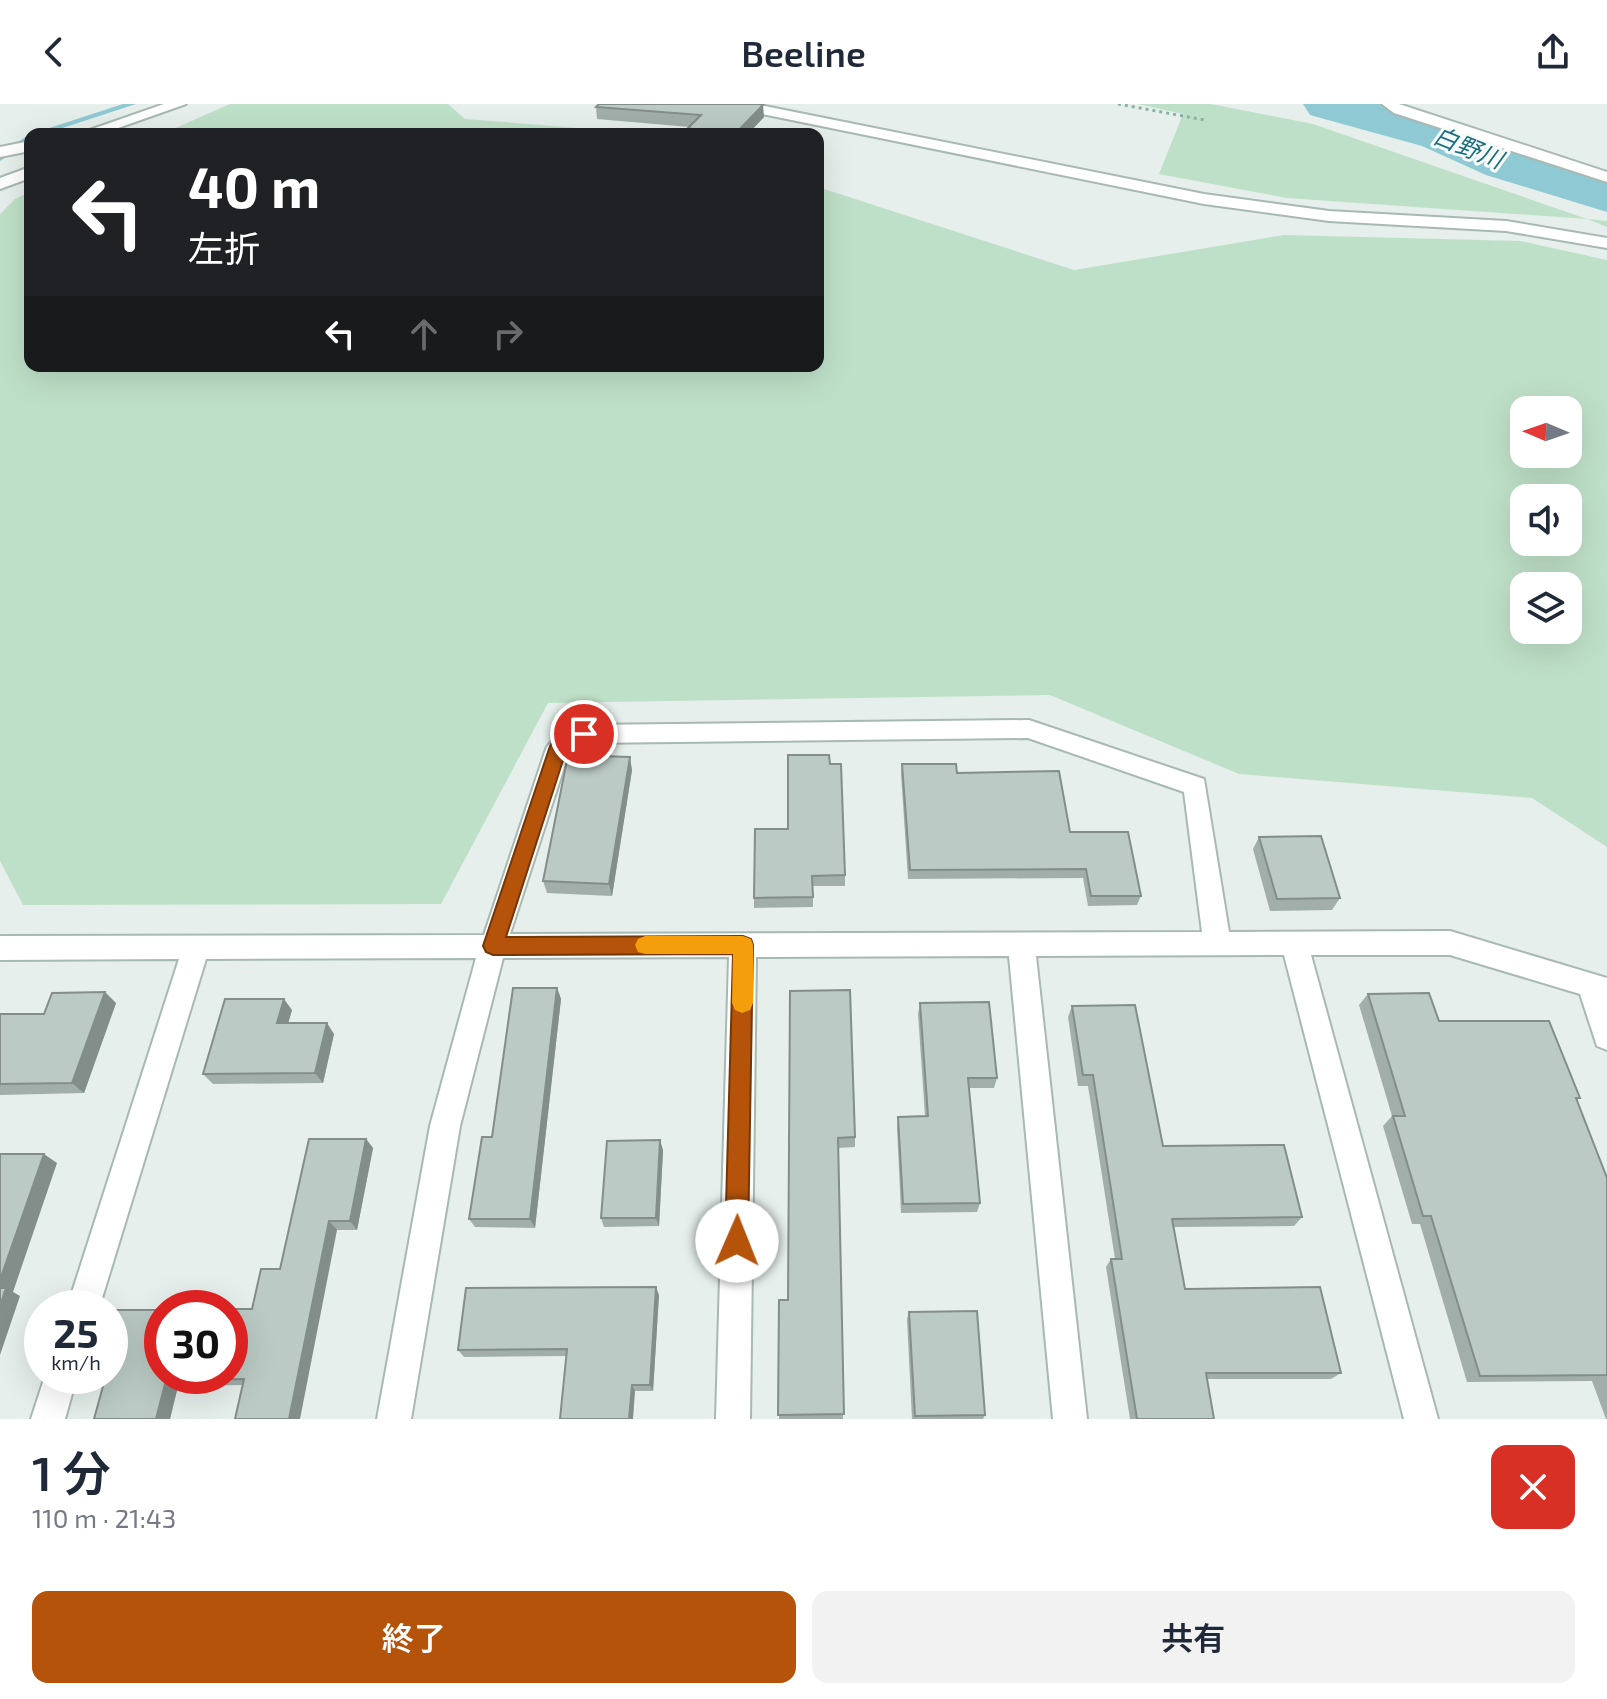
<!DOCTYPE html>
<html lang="ja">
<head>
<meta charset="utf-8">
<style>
  body { margin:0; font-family:"Exo 2","Noto Sans JP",sans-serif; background:#f2f2f3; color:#1f2937; height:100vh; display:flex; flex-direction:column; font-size:30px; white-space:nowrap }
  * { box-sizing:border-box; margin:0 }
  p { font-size:26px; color:#747a83 }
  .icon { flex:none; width:44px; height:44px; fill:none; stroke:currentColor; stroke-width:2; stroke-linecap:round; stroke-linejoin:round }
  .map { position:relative; height:1315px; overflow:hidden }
  .panel { display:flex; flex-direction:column; background:#fff; flex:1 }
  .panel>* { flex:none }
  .banner { position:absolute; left:24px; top:24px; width:800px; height:244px; border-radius:16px; box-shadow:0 8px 32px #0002; background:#202124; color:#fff; overflow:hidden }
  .needle { width:52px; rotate:272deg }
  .buttons { position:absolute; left:1510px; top:292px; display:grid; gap:16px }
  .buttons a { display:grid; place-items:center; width:72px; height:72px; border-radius:16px; background:#fff; box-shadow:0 8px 32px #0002; font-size:40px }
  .speed { position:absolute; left:24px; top:1186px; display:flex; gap:16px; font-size:40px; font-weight:700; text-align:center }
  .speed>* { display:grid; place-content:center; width:104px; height:104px; border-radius:50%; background:#fff; box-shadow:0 8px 32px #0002; line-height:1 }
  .speed small { font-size:20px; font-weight:400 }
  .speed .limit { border:12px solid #d22; background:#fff; color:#111 }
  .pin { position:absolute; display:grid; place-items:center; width:68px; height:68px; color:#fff; margin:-34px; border:4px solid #fff; border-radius:50%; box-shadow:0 2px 8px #0007 }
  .me { position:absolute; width:88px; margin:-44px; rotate:1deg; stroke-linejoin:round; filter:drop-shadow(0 0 6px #0008) }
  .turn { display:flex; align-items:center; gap:28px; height:168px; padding:0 32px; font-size:36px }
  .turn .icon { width:104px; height:104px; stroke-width:2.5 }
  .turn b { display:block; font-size:56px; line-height:68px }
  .lanes { display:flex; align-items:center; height:76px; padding:0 32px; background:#0003; justify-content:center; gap:40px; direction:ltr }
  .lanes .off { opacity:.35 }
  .round { display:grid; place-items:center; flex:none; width:84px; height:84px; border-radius:16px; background:#f2f2f3 }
  .headline { display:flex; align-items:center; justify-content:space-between; height:136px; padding:0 32px }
  h1 { font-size:48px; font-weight:600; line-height:60px }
  .action { display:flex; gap:16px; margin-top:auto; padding:16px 32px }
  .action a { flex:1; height:92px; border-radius:16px; background:#b45309; color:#fff; font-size:32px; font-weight:600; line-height:92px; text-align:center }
  .action a+a { background:#f2f2f3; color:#1f2937 }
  header { display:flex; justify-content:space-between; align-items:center; height:104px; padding:0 32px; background:#fff; font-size:36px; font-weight:600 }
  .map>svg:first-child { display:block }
  .green { fill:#bfe0c8; fill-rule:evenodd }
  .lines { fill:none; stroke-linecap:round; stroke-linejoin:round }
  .stream { fill:#8ec9d4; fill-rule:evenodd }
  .river { fill:#8ec9d4; fill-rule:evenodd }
  .minor-casing { stroke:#a8b8b2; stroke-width:4 }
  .path { stroke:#86b3a5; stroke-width:3; stroke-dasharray:3 4; stroke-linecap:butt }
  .minor { fill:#fff; fill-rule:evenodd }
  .wall { fill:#a1aea9 }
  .shaded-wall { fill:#838d89 }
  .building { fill:#bbcac4; stroke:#838d89; stroke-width:2 }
  .route { fill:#b45309; stroke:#753606; stroke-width:2 }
  .slow { fill:#f59e0b }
  .labels { text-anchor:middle; stroke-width:6; stroke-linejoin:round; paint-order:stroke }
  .far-water-label { font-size:24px; font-style:italic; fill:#1c6f80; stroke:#f7fbf9 }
</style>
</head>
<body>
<header><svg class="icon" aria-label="back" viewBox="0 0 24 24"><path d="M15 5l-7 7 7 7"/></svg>Beeline<svg class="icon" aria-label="share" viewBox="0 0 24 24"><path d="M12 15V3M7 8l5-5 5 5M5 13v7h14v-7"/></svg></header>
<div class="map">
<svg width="1607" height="1315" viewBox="0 0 1607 1315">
  <rect width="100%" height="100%" fill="#e6efeb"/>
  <!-- green -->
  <g class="green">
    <polygon points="230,0 448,0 465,15 654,30 162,30"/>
    <polygon points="1138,0 1211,0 1313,20 1587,115 1607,117 1607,123 1587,115 1287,94 1159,70 1183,10"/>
    <path d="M818,83L1074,166L1284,131L1520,137L1607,156V743L1532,694L1239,670L1050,591L548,599L441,800L23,801L0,757V110L15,95L30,88V262H818ZM1524,306H1568V350H1524ZM1524,394H1568V438H1524ZM1524,482H1568V526H1524Z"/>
  </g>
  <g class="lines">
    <!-- stream -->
    <g class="stream">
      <polygon points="123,0 136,0 44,30 31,30"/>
      <polygon points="30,30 30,37 0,57 0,50"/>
    </g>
    <!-- river -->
    <polygon class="river" points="1303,0 1385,0 1458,20 1524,49 1607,75 1607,108 1486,71 1422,42 1310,11"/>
    <defs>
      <g id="minor">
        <polygon points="164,0 186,0 101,30 78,30"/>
        <polygon points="726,0 755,0 1204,90 1329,107 1506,117 1607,134 1607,144 1506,127 1329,117 1204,100 733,4"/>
        <polygon points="1382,0 1399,0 1607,68 1607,78 1394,9"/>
        <polygon points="30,37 30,47 0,53 0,43"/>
        <polygon points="30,63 30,74 0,85 0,74"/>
        <path d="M1029,616L1204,675L1229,828L1450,827L1607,874V946L1597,942L1580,890L1450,851H1311L1438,1315H1404L1284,851L1036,852L1087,1315H1053L1009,852L756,853L750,1315H716L729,853L503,854L460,1022L411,1315H377L430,1022L476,854L206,855L99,1204H67L179,855L0,856V832L484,831L546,645C552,633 571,625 584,621ZM1028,634L1184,688L1202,828L510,830L568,651L588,639Z"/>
        <polygon points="45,1272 77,1272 65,1315 31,1315"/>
      </g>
    </defs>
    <!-- minor casing -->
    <use href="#minor" class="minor-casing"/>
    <!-- path -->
    <polyline class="path" points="1118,0 1205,16"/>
    <!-- minor -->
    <use href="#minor" class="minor"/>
  </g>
  <!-- wall -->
  <g class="wall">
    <polygon points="596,3 764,13 748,30 689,30 689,23 597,15"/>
    <polygon points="830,660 845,771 845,782 813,782 813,803 754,804 754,794 788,725"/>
    <polygon points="902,660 1070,728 1141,792 1137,801 1088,802 1083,774 908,775 901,670"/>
    <polygon points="632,666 612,792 547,789 543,777"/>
    <polygon points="1259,733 1340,794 1332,806 1270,807 1253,745"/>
    <polygon points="557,884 561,895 535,1124 475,1123 469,1115"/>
    <polygon points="790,887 855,1033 855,1043 838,1044 843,1315 779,1315 779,1196 788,1196"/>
    <polygon points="1368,890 1439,917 1580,994 1577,996 1607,1074 1607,1315 1606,1315 1592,1277 1467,1278 1420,1120 1412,1120 1383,1022 1392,1012 1359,901"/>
    <polygon points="116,899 84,989 0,991 0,910 44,910"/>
    <polygon points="920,899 997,974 994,984 969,984 980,1099 977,1108 901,1109 897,1023 898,1013 925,1012 918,910"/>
    <polygon points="1072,902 1163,1042 1302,1113 1294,1122 1174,1123 1185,1185 1341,1269 1331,1275 1207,1275 1214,1315 1130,1315 1106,1163 1111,1155 1115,1155 1088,982 1078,982 1068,913"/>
    <polygon points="292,906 288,919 334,930 323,979 213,980 203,970"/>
    <polygon points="366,1035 373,1044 357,1126 337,1126 243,1281 178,1282 170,1315 94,1315 103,1281 88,1275 252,1205"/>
    <polygon points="663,1046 659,1122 604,1123 601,1114"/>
    <polygon points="659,1191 653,1287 635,1287 566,1252 464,1253 458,1246"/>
    <polygon points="909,1208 985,1311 983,1315 912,1315 907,1215"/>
  </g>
  <!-- shaded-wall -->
  <g class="shaded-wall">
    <polygon points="763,1 764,13 748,30 735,30"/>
    <polygon points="630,653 632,666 612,792 609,780"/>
    <polygon points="557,884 561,895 535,1124 530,1115"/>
    <polygon points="105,888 116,899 84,989 72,979"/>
    <polygon points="284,895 292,906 285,930 277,919"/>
    <polygon points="327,919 334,930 323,979 315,969"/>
    <polygon points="366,1035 373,1044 357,1126 350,1117"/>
    <polygon points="660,1036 663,1046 659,1122 656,1114"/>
    <polygon points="44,1050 57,1059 13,1188 20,1192 0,1251 0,1176"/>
    <polygon points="329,1117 337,1126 300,1315 289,1315"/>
    <polygon points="656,1183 659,1191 653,1287 650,1281"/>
    <polygon points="166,1276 178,1282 170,1315 156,1315"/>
    <polygon points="632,1281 635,1287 633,1315 629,1315"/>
  </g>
  <!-- building -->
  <g class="building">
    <polygon points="599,0 759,0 763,1 735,30 713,30 688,24 701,11 596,3"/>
    <polygon points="568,651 630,653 609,780 543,777"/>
    <polygon points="788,651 829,651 830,660 841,660 845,771 812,772 813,793 754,794 755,725 788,725"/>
    <polygon points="902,660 956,660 957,669 1059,667 1070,728 1128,728 1141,792 1091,792 1086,765 910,766"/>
    <polygon points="1321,732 1340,794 1277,795 1259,733"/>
    <polygon points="513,884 557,884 530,1115 469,1115 482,1033 492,1033"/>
    <polygon points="850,886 855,1033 838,1034 844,1310 778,1311 779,1196 788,1196 790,887"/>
    <polygon points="105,888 72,979 0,980 0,910 44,910 52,889"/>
    <polygon points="1429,889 1439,917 1549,917 1580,994 1576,994 1607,1074 1607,1271 1480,1272 1431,1112 1423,1112 1393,1012 1405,1012 1368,890"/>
    <polygon points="225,895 284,895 277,919 327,919 315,969 203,970"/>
    <polygon points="989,898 997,974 968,974 980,1099 903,1100 898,1013 928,1012 920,899"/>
    <polygon points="1135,901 1163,1042 1284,1041 1302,1113 1172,1115 1185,1185 1320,1183 1341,1269 1206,1269 1214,1315 1137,1315 1111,1155 1122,1155 1093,971 1083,971 1072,902"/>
    <polygon points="309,1035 366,1035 350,1117 329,1117 289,1315 235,1315 244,1275 166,1276 156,1315 94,1315 105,1275 88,1275 89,1272 110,1272 110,1206 162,1206 162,1272 230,1272 230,1205 252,1205 261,1165 280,1165"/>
    <polygon points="660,1036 656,1114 601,1114 607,1037"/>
    <polygon points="0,1050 44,1050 0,1176"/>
    <polygon points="656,1183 650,1281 632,1281 629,1315 560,1315 567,1245 458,1246 466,1184"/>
    <polygon points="0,1184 6,1184 0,1202"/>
    <polygon points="977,1207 985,1311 915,1312 909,1208"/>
  </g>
  <!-- route -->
  <polygon class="route" points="584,623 593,630 590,635 565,650 506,833 743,832 751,835 753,841 748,1137 745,1145 737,1149 729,1145 725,1137 733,850 493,851 486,848 483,842 549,645 551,640"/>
  <!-- slow -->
  <polygon class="slow" points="645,832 743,832 751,835 753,841 753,899 750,906 742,909 735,906 732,899 733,850 645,850 638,848 635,841 638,835"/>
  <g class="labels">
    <!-- far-water labels -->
    <g class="far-water-label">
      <text transform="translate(1468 44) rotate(22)" y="8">白野川</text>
    </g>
  </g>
</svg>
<div class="buttons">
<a><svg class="needle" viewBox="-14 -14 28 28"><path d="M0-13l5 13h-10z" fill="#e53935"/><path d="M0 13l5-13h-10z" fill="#747a83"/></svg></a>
<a><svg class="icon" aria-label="sound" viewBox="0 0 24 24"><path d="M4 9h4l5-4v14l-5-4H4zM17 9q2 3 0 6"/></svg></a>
<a><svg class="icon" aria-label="layers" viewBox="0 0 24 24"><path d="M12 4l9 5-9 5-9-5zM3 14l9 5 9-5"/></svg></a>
</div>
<div class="speed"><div>25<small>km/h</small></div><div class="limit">30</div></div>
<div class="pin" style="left:584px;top:630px;background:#d93025"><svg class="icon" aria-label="arrive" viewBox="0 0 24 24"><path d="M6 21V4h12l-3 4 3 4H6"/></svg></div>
<svg class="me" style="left:737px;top:1137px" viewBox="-20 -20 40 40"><circle r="19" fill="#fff"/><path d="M0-13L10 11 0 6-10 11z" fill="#b45309"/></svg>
<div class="banner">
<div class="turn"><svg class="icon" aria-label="left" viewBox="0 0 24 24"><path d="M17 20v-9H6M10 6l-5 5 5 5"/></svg><div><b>40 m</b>左折</div></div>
<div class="lanes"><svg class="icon" aria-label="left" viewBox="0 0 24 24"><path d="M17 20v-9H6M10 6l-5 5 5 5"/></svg><svg class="icon off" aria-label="ahead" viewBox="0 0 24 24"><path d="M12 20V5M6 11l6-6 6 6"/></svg><svg class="icon off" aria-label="right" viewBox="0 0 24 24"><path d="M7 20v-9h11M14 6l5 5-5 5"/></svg></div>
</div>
</div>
<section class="panel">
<div class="headline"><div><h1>1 分</h1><p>110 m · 21:43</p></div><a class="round" style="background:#d93025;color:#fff"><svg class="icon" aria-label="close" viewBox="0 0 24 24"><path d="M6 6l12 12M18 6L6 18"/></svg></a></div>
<div class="action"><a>終了</a><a>共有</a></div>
</section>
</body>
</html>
